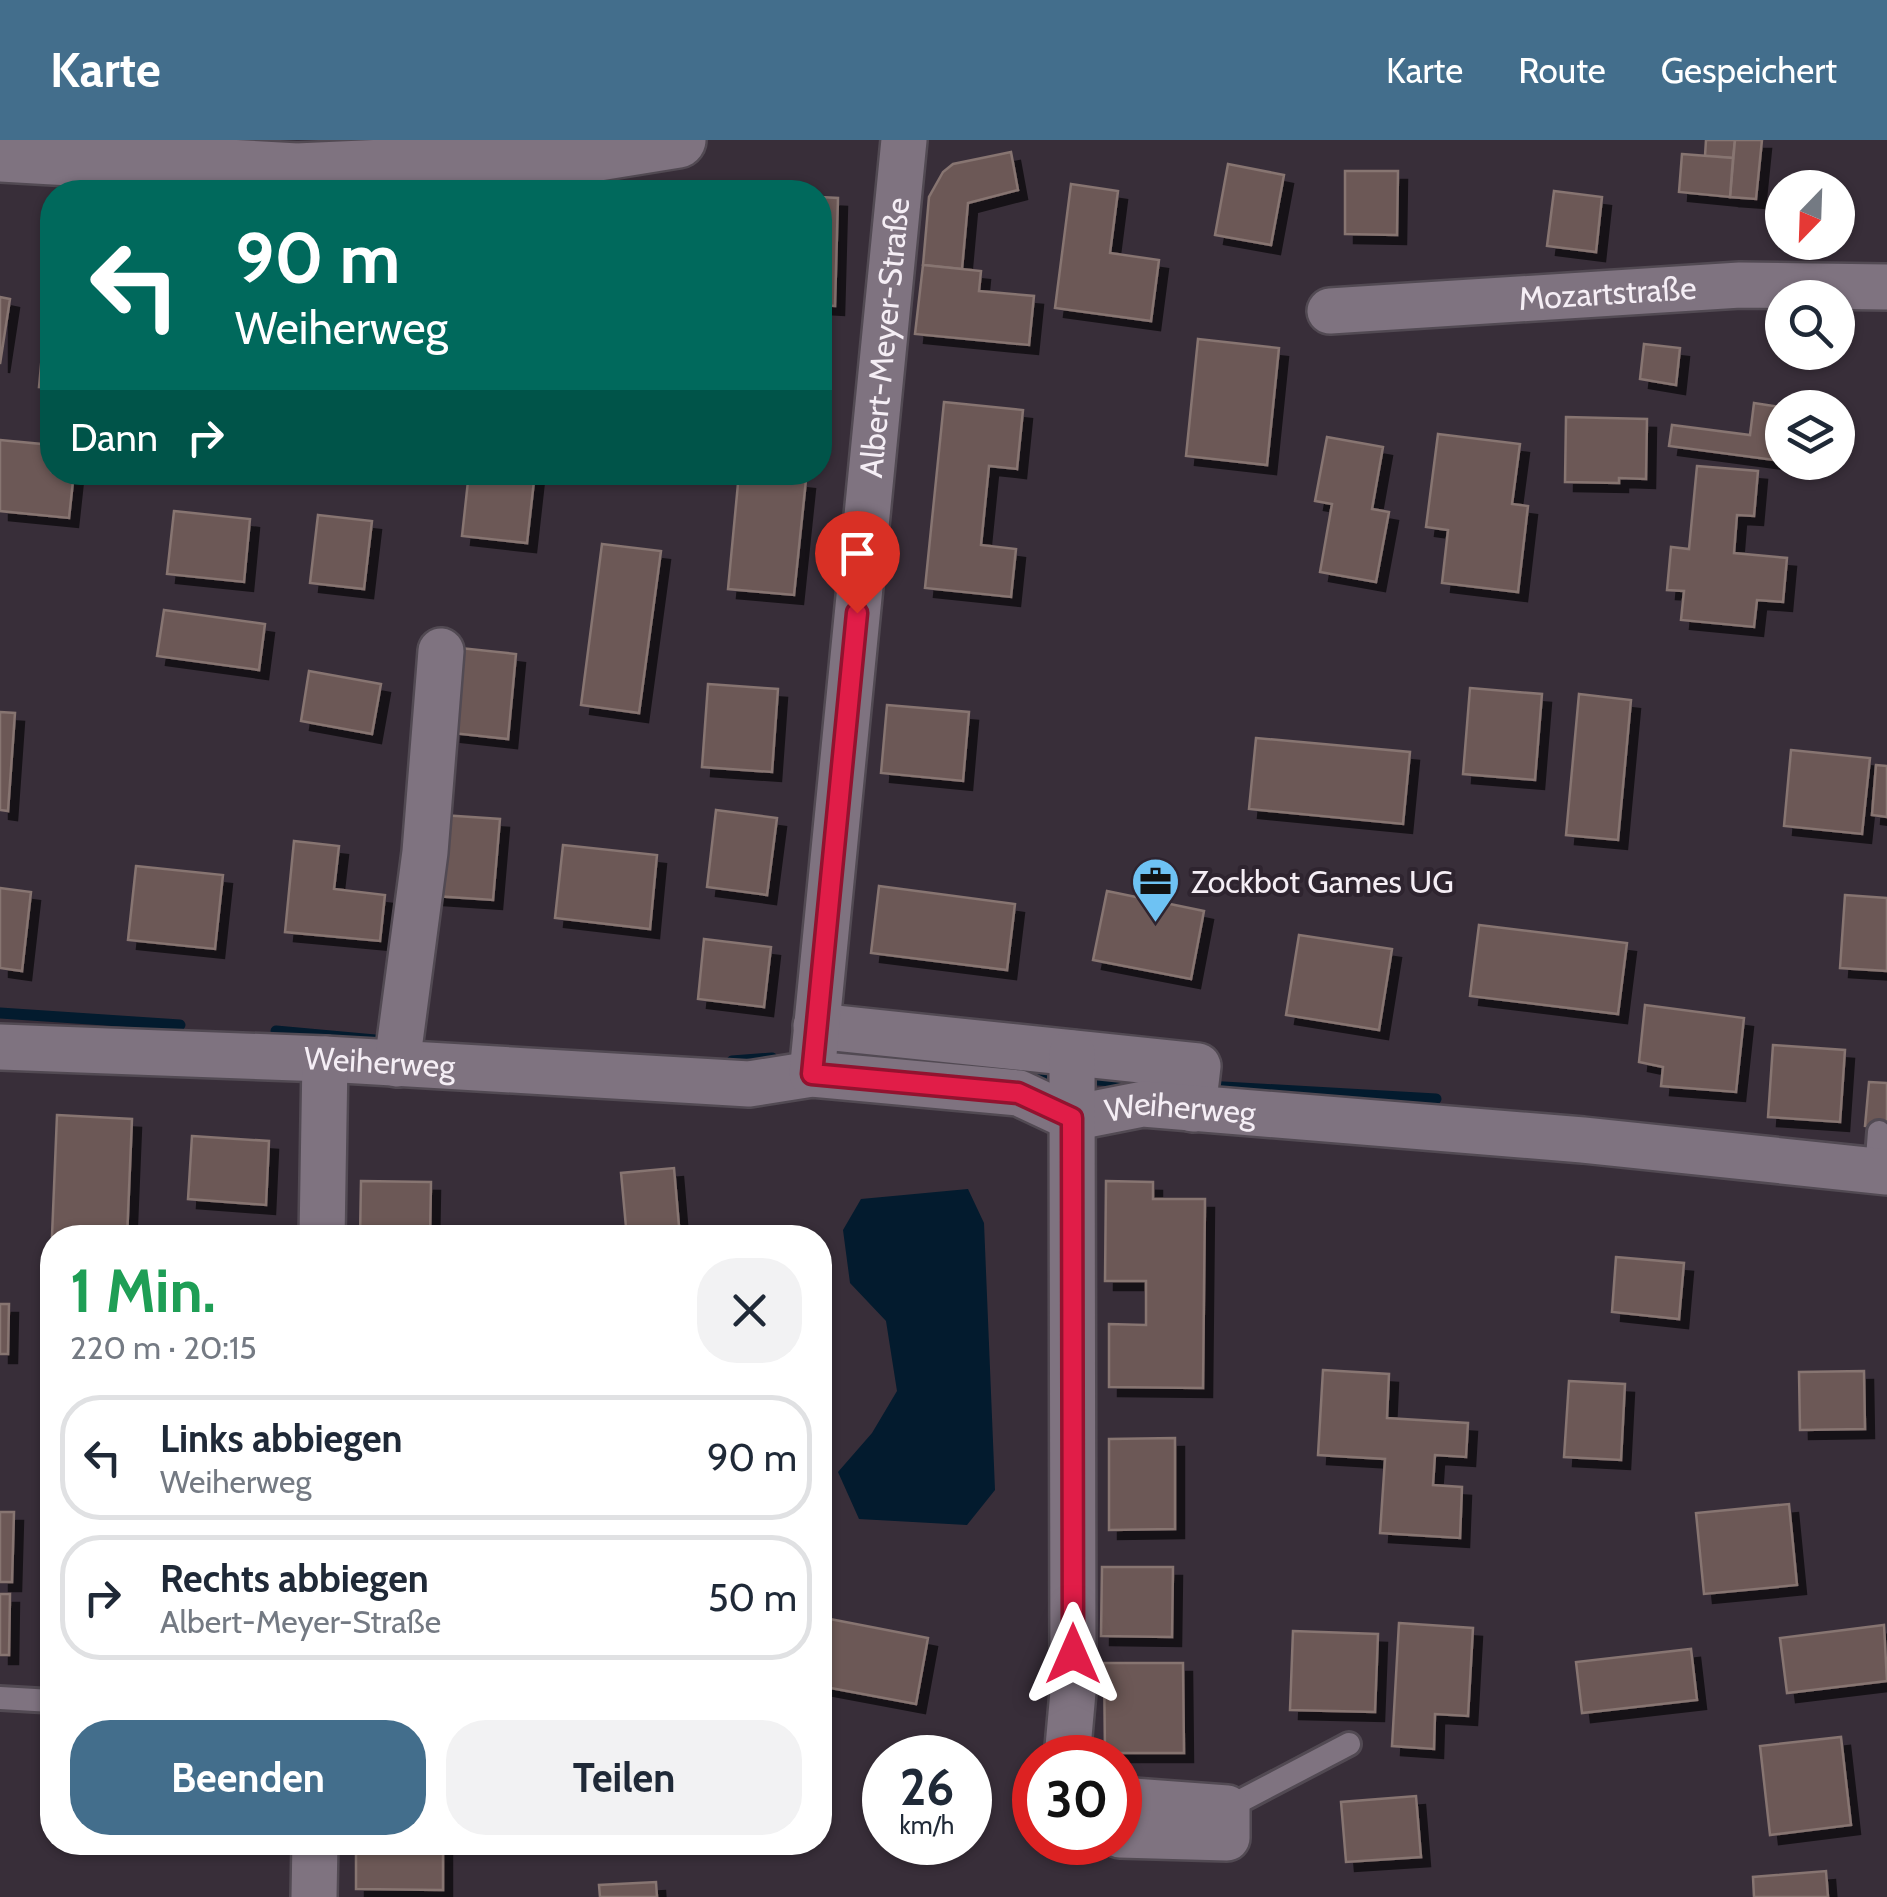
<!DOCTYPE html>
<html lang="de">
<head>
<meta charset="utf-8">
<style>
  body { margin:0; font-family:Cabin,sans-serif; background:#f2f2f3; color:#1f2937; height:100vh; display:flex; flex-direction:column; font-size:38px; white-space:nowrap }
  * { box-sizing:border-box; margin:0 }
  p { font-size:32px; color:#747a83 }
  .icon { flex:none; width:55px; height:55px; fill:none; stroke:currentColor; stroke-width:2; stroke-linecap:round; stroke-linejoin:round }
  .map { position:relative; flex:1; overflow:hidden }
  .panel { position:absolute; left:40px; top:1085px; width:792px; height:630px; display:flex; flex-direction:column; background:#fff; border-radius:40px; box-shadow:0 2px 8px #0004 }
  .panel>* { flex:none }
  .guide { position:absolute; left:40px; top:40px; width:792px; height:305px; border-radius:40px; box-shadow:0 2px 8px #0004; background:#00695c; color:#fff; overflow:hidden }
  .needle { width:65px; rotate:203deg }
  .fabs { position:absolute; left:1765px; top:30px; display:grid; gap:20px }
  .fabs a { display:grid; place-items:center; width:90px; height:90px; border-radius:50%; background:#fff; box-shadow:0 2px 8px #0004; font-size:50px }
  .speed { position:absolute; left:862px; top:1595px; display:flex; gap:20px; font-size:50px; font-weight:700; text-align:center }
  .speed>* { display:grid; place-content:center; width:130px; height:130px; border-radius:50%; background:#fff; box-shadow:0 2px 8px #0004; line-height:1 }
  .speed small { font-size:25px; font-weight:400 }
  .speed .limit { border:15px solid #d22; background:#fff; color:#111 }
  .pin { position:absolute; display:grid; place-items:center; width:85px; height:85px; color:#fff; margin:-102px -42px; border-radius:50% 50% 50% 0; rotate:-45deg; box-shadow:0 0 10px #0007 }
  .pin .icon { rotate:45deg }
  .me { position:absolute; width:110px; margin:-55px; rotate:0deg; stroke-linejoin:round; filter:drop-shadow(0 0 8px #0008) }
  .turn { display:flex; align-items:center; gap:35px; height:210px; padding:0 30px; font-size:45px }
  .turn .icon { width:130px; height:130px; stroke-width:2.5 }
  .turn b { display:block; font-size:70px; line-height:85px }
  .then { display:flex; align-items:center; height:95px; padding:0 30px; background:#0003; gap:20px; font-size:38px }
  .round { display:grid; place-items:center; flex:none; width:105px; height:105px; border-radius:40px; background:#f2f2f3 }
  .head { display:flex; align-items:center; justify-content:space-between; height:170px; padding:0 30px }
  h1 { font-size:60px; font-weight:700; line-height:75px; color:#1e9e55 }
  .action { display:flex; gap:20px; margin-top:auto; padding:20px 30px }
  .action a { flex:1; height:115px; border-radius:40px; background:#436e8c; color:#fff; font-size:40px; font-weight:700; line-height:115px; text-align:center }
  .action a+a { background:#f2f2f3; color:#1f2937 }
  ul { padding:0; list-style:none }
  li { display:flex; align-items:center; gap:30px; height:125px; margin:0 20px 15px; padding:0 10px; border:5px solid #e0e1e3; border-radius:40px }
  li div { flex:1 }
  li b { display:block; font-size:38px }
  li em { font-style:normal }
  header { display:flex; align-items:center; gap:60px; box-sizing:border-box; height:140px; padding:0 50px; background:#436e8c; color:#fff }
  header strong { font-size:48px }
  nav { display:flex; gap:55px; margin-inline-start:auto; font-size:35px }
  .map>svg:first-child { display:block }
  .water { fill:#031b2e }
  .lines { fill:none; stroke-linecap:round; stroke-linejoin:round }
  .stream { stroke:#031b2e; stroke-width:11 }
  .building { fill:#6c5957; stroke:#877471; stroke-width:2.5; filter:url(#shadow) }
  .service-casing { stroke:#524a53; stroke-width:28 }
  .minor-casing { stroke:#524a53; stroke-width:50 }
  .tertiary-casing { stroke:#524a53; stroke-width:60 }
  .service { stroke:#7f7380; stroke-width:22 }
  .minor { stroke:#7f7380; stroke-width:45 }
  .tertiary { stroke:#7f7380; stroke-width:55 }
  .route-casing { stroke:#92132f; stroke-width:25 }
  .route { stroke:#e11d48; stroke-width:18 }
  .labels { text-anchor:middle; stroke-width:8; stroke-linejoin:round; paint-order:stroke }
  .street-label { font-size:32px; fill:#f5eef5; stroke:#2e242f }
  .poi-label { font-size:32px; fill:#f5eef5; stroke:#2e242f; text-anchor:start }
</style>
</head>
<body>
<header>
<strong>Karte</strong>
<nav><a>Karte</a><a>Route</a><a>Gespeichert</a></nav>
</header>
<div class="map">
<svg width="1887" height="1757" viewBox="0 0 1887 1757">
  <defs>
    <filter id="shadow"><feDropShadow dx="9" dy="9" stdDeviation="0" flood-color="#0009"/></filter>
  </defs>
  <rect width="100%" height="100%" fill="#382e39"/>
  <!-- water -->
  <polygon class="water" points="968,1049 984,1083 995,1350 967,1385 859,1379 838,1332 872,1293 897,1251 886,1181 850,1143 843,1090 861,1059"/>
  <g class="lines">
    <!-- stream -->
    <g class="stream">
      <polyline points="0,873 180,885"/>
      <polyline points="276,891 375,900"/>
      <polyline points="732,921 772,918"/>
      <polyline points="992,927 1063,936"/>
      <polyline points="1081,939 1148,943"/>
      <polyline points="1206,946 1436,959"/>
    </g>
  </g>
  <!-- building -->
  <g class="building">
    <polygon points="1706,0 1735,0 1733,18 1705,16"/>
    <polygon points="1735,0 1762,0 1756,59 1730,57"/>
    <polygon points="1011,12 1018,50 968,63 962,129 923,125 929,57 943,32 953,24"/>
    <polygon points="1682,14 1733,18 1730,57 1679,52"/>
    <polygon points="1228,24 1284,35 1271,105 1215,95"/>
    <polygon points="1345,31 1398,31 1397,95 1345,94"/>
    <polygon points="1071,44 1118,51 1110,113 1159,120 1151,181 1055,168"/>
    <polygon points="1554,51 1602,57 1596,112 1547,106"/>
    <polygon points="820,57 838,58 835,166 820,165"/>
    <polygon points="923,125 981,131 979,151 1034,156 1029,205 915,194"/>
    <polygon points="0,157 10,159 0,224"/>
    <polygon points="46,170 52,170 52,248 39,247"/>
    <polygon points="1198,199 1279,208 1267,325 1186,316"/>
    <polygon points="1644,204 1680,208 1676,245 1640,239"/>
    <polygon points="944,262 1023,270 1017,329 989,326 981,405 1016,409 1011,457 925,448"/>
    <polygon points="1754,263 1786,268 1782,268 1782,321 1669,306 1672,285 1750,295"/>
    <polygon points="1566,277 1647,279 1646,339 1619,338 1619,343 1565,342"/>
    <polygon points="1438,294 1520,304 1512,364 1528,366 1518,452 1442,443 1448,390 1426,387"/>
    <polygon points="1327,297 1383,307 1372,369 1389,372 1376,442 1320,432 1332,364 1315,361"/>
    <polygon points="0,300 52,305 52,332 74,332 69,378 0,371"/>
    <polygon points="1697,326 1758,331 1754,376 1737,375 1734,413 1787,418 1783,462 1757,460 1754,487 1681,480 1684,451 1667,450 1671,407 1689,409"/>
    <polygon points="469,332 535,332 527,403 462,396"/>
    <polygon points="739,333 806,340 794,455 728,449"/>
    <polygon points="174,371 250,379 244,442 167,434"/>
    <polygon points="318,375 372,381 364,449 310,443"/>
    <polygon points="602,404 661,411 639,573 581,565"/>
    <polygon points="164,470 265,484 259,530 157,516"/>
    <polygon points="460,508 516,514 508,599 452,593"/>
    <polygon points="309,531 381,544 372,594 301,581"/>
    <polygon points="708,544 778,549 772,632 702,627"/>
    <polygon points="1470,548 1542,554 1535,640 1463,634"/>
    <polygon points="1579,554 1631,560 1618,700 1566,695"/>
    <polygon points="887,565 969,572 963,641 881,633"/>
    <polygon points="0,572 15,573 8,671 0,670"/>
    <polygon points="1256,598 1410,612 1403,684 1249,669"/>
    <polygon points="1791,610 1870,618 1862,694 1784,686"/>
    <polygon points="1876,625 1887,626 1887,677 1872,675"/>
    <polygon points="716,670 777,678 767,755 707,747"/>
    <polygon points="442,675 500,679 493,760 435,756"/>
    <polygon points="294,701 339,706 334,749 385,755 380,801 285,792"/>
    <polygon points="563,705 657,715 650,789 555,778"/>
    <polygon points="136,726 223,735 215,809 128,800"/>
    <polygon points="879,746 1015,764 1007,830 871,813"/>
    <polygon points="0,748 31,752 22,831 0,828"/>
    <polygon points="1107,751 1204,771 1191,839 1093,820"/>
    <polygon points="1845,755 1887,758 1887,831 1840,828"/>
    <polygon points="1479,785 1627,803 1618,874 1470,856"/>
    <polygon points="1299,795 1392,809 1379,890 1286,875"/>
    <polygon points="704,799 771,807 764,867 698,859"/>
    <polygon points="1645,865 1744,878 1736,952 1661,946 1663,927 1639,922"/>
    <polygon points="1773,905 1845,910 1840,982 1768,977"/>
    <polygon points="1869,942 1887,943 1887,989 1865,986"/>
    <polygon points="57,975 132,979 127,1098 52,1096"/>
    <polygon points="192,996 269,1001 266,1065 188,1059"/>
    <polygon points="674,1028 680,1098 627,1098 621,1033"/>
    <polygon points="361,1041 431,1042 430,1098 360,1098"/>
    <polygon points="1106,1041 1153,1042 1153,1059 1205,1059 1203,1248 1109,1247 1109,1184 1146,1185 1146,1141 1105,1141"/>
    <polygon points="1616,1117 1684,1123 1679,1179 1612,1172"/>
    <polygon points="0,1164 9,1164 8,1214 0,1214"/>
    <polygon points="1323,1230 1389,1234 1387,1278 1468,1283 1466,1317 1435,1315 1433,1345 1462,1347 1460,1398 1380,1393 1385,1319 1318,1315"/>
    <polygon points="1864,1231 1865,1289 1800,1290 1799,1232"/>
    <polygon points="1569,1241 1625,1244 1621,1320 1564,1317"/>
    <polygon points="1175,1298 1175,1389 1109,1390 1109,1299"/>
    <polygon points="1789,1364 1797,1445 1704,1454 1696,1373"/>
    <polygon points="0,1372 14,1372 12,1442 0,1442"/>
    <polygon points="1102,1427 1173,1427 1172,1497 1101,1496"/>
    <polygon points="0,1454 10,1454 9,1515 0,1515"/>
    <polygon points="830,1479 928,1498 916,1564 820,1546"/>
    <polygon points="1399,1483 1473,1488 1468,1576 1435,1574 1434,1609 1392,1606"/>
    <polygon points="1884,1485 1887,1541 1787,1553 1780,1498"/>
    <polygon points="1293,1491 1378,1494 1375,1572 1290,1570"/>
    <polygon points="1691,1509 1697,1560 1582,1573 1576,1522"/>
    <polygon points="1104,1523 1183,1523 1184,1613 1105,1613"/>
    <polygon points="1841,1597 1851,1685 1770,1695 1760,1606"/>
    <polygon points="1416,1656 1421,1717 1346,1722 1341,1662"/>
    <polygon points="356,1702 443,1702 443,1750 356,1749"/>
    <polygon points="1826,1731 1828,1757 1754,1757 1753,1737"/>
    <polygon points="656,1742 657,1757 600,1757 599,1745"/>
  </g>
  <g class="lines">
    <defs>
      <g id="service">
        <polyline points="1876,1031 1879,992"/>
        <polyline points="0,1558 52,1561"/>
        <polyline points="1227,1668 1349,1604"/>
      </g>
      <g id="minor">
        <path id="s1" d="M1330,171L1740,145L1887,147"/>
        <polyline points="816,886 1198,926 1193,969"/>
        <path id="s2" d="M0,907L325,919L749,944L812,934L1019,953L1072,978L1143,964L1583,1000L1887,1032"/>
        <polyline points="397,924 425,712 441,511"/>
        <path id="s3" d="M812,934L904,0"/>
        <polyline points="322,1098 325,919"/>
        <polyline points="1067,1618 1073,1552 1072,913"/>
        <polyline points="1120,1660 1227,1668 1227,1698 1120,1695"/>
        <polyline points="314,1757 315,1702"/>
      </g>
      <polyline id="tertiary" points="0,14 297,31 561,19 678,0"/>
    </defs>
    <!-- service casing -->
    <use href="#service" class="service-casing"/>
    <!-- minor casing -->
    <use href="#minor" class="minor-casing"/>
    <!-- tertiary casing -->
    <use href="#tertiary" class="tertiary-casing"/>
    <!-- service -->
    <use href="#service" class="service"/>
    <!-- minor -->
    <use href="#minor" class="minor"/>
    <!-- tertiary -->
    <use href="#tertiary" class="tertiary"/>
  </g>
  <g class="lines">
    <defs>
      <polyline id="route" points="857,473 812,934 1018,953 1072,978 1073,1514"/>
    </defs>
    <!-- route casing -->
    <use href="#route" class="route-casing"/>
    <!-- route -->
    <use href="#route" class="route"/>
  </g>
  <!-- icons -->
  <defs>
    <symbol id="office-pin" viewBox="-11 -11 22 30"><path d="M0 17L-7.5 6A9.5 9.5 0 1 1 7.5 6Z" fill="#6ec2f3" stroke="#2e242f"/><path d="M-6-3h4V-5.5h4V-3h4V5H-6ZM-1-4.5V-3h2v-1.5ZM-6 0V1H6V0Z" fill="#111"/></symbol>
  </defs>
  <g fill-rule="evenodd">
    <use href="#office-pin" x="1128" y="714" width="55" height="75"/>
  </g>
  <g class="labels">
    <!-- street labels -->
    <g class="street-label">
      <text dy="11" stroke="none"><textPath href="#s1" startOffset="278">Mozartstraße</textPath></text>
      <text dy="11" stroke="none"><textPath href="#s3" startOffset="740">Albert-Meyer-Straße</textPath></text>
      <text dy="11" stroke="none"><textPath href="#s2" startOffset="380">Weiherweg</textPath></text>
      <text dy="11" stroke="none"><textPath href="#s2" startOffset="1190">Weiherweg</textPath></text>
    </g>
    <!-- poi labels -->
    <g class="poi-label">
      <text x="1191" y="753">Zockbot Games UG</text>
    </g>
  </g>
</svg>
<div class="fabs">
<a><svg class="needle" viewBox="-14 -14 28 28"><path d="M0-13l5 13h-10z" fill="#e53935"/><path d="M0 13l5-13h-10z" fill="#747a83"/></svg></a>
<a><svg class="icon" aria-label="search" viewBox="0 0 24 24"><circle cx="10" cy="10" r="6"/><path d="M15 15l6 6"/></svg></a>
<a><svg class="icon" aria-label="layers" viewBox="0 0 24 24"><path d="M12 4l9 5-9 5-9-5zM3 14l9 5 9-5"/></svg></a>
</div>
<div class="speed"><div>26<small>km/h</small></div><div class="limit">30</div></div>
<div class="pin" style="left:857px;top:473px;background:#d93025"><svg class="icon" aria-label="arrive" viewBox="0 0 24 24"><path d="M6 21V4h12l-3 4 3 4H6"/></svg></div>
<svg class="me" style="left:1073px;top:1514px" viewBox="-20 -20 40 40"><path d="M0-17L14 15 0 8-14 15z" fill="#e11d48" stroke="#fff" stroke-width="4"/></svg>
<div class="guide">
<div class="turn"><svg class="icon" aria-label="left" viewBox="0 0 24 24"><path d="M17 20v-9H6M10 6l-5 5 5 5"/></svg><div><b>90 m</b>Weiherweg</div></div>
<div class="then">Dann<svg class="icon" aria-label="right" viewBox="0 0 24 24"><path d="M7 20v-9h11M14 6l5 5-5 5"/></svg></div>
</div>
<section class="panel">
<div class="head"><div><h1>1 Min.</h1><p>220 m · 20:15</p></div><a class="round"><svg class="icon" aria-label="close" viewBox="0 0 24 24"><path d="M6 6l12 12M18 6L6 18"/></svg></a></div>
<ul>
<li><svg class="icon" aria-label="left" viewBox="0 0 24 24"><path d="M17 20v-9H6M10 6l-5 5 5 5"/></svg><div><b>Links abbiegen</b><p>Weiherweg</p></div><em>90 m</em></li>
<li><svg class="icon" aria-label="right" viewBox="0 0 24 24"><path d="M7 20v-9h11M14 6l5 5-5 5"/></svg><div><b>Rechts abbiegen</b><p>Albert-Meyer-Straße</p></div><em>50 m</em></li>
</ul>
<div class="action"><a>Beenden</a><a>Teilen</a></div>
</section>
</div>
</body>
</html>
